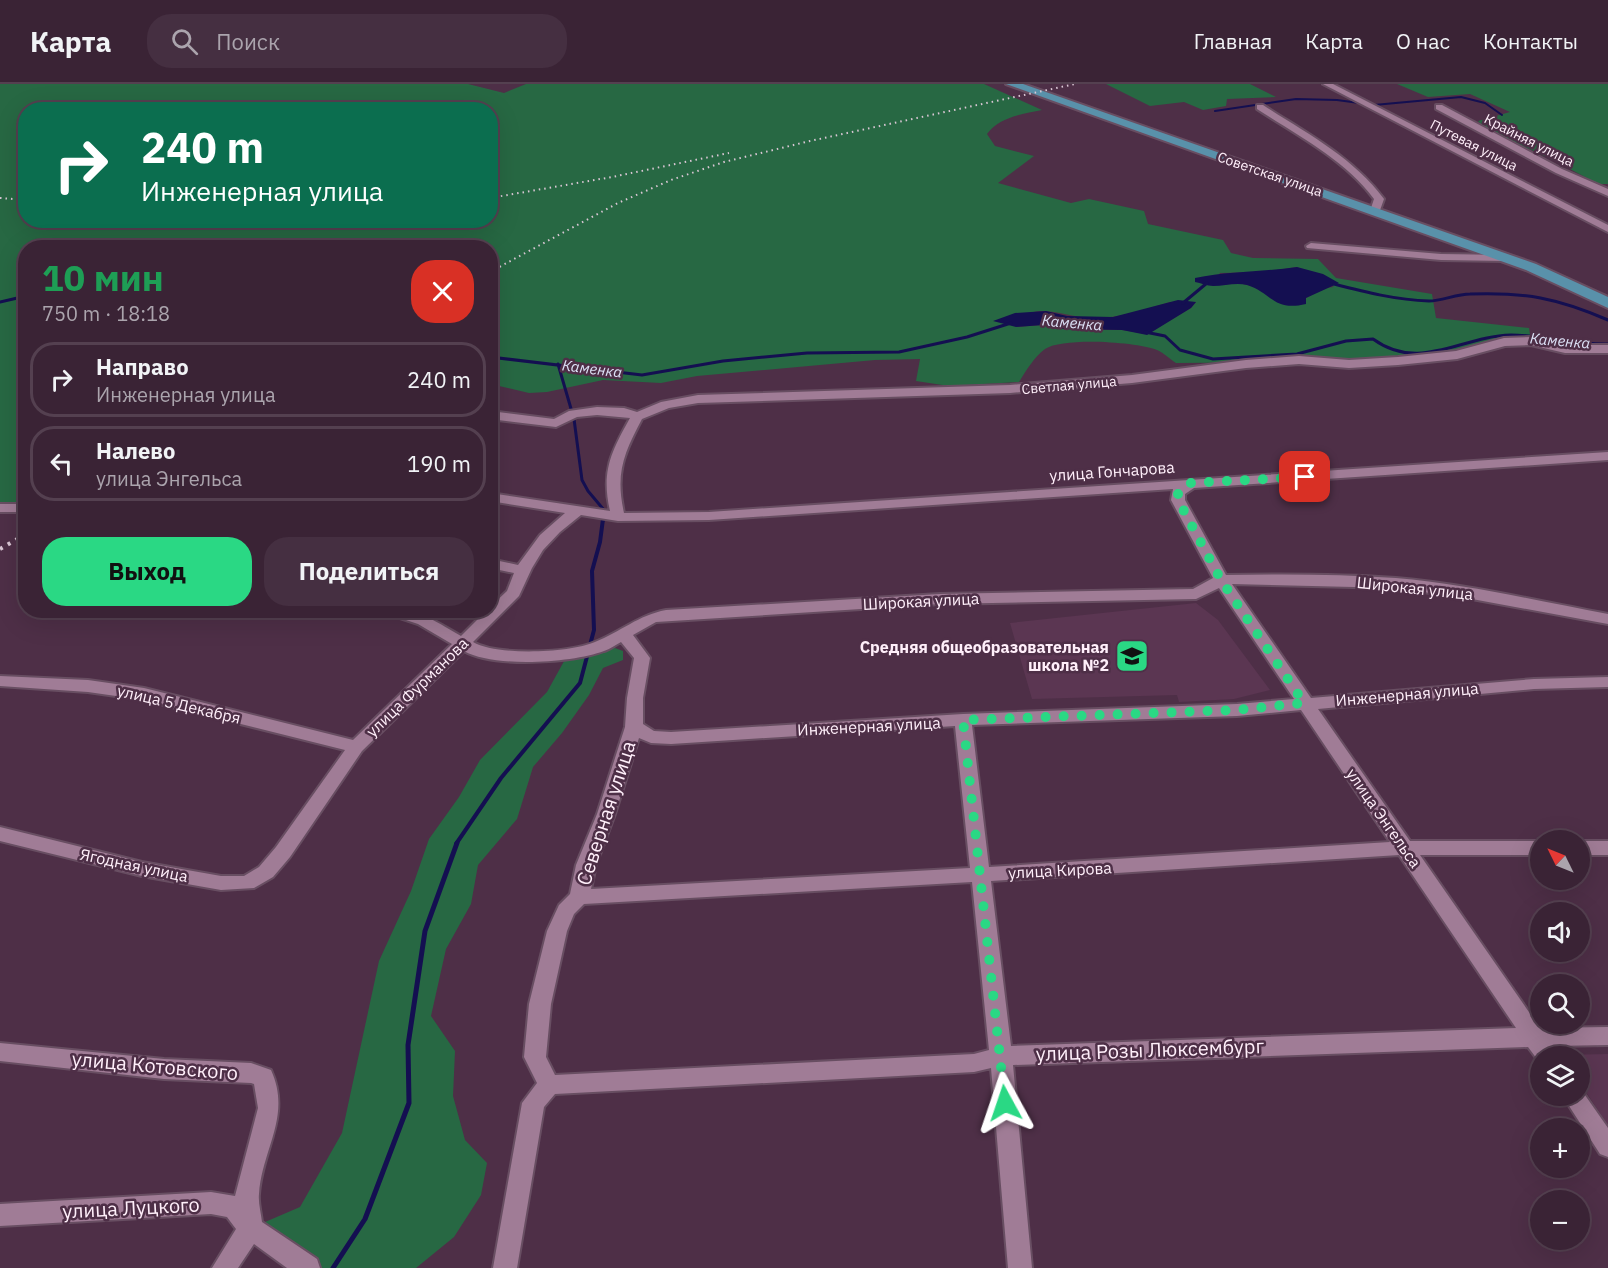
<!DOCTYPE html>
<html lang="ru">
<head>
<meta charset="utf-8">
<style>
  body { margin:0; font-family:"IBM Plex Sans",sans-serif; background:#452f41; color:#f1f3f6; height:100vh; display:flex; flex-direction:column; font-size:22px; white-space:nowrap }
  * { box-sizing:border-box; margin:0 }
  p { font-size:20px; color:#aba4ad }
  .icon { flex:none; width:33px; height:33px; fill:none; stroke:currentColor; stroke-width:2; stroke-linecap:round; stroke-linejoin:round }
  .map { position:relative; flex:1; overflow:hidden }
  .side { position:absolute; left:18px; top:156px; width:480px; height:378px; display:flex; flex-direction:column; background:#3a2335; border-radius:24px; box-shadow:0 6px 24px #0002,0 0 0 2px #544050 }
  .side>* { flex:none }
  .guide { position:absolute; left:18px; top:18px; width:480px; height:126px; border-radius:24px; box-shadow:0 6px 24px #0002,0 0 0 2px #544050; background:#0b6e4f; color:#fff; overflow:hidden }
  .needle { width:39px; rotate:313deg }
  .buttons { position:absolute; left:1530px; top:746px; display:grid; gap:12px }
  .buttons a { display:grid; place-items:center; width:60px; height:60px; border-radius:50%; background:#3a2335; box-shadow:0 6px 24px #0002,0 0 0 2px #544050; font-size:30px }
  .pin { position:absolute; display:grid; place-items:center; width:51px; height:51px; color:#fff; margin:-26px; border-radius:12px; box-shadow:0 3px 9px #0006 }
  .me { position:absolute; width:66px; margin:-33px; rotate:355deg; stroke-linejoin:round; filter:drop-shadow(0 0 4px #0008) }
  .turn { display:flex; align-items:center; gap:21px; height:126px; padding:0 24px; font-size:27px }
  .turn .icon { width:78px; height:78px; stroke-width:2.5 }
  .turn b { display:block; font-size:42px; line-height:51px }
  .round { display:grid; place-items:center; flex:none; width:63px; height:63px; border-radius:24px; background:#452f41 }
  .overview { display:flex; align-items:center; justify-content:space-between; height:102px; padding:0 24px }
  h1 { font-size:36px; font-weight:800; line-height:45px; color:#1e9e55 }
  .action { display:flex; gap:12px; margin-top:auto; padding:12px 24px }
  .action a { flex:1; height:69px; border-radius:24px; background:#2ad884; color:#111; font-size:24px; font-weight:800; line-height:69px; text-align:center }
  .action a+a { background:#452f41; color:#f1f3f6 }
  ul { padding:0; list-style:none }
  li { display:flex; align-items:center; gap:18px; height:75px; margin:0 12px 9px; padding:0 12px; border:3px solid #544050; border-radius:24px }
  li div { flex:1 }
  li b { display:block; font-size:22px }
  li em { font-style:normal }
  header { display:flex; align-items:center; gap:36px; box-sizing:border-box; height:84px; padding:0 30px; background:#3a2335; border-bottom:2px solid #544050 }
  header strong { font-size:28px }
  nav { display:flex; gap:33px; margin-inline-start:auto; font-size:21px }
  .search { width:420px; height:54px; background:#452f41; display:flex; align-items:center; gap:15px; box-sizing:border-box; padding:0 21px; border-radius:24px; color:#aba4ad; font-size:22px }
  .map>svg:first-child { display:block }
  .built { fill:#5b3652 }
  .green { fill:#276843; fill-rule:evenodd }
  .water { fill:#140f51 }
  .lines { fill:none; stroke-linecap:round; stroke-linejoin:round }
  .stream-far3 { stroke:#140f51; stroke-width:2 }
  .stream-far2 { stroke:#140f51; stroke-width:3 }
  .stream-far1 { stroke:#140f51; stroke-width:4 }
  .stream { stroke:#140f51; stroke-width:5 }
  .minor-casing { stroke:#684e62; stroke-width:4 }
  .major-casing { stroke:#684e62; stroke-width:4 }
  .minor { fill:#a07c96; fill-rule:evenodd }
  .major { fill:#5991aa; fill-rule:evenodd }
  .rail-far1 { stroke:#dac7d5; stroke-width:2; stroke-dasharray:1.5 4; stroke-linecap:butt }
  .rail { stroke:#dac7d5; stroke-width:4; stroke-dasharray:3 6; stroke-linecap:butt }
  .route { stroke:#2ad884; stroke-width:10; stroke-dasharray:0 18 }
  .labels { text-anchor:middle; stroke-width:5; stroke-linejoin:round; paint-order:stroke }
  .far-street-label { font-size:14px; fill:#ffeffa; stroke:#4e2f47 }
  .far-water-label { font-size:15px; font-style:italic; fill:#dde2f7; stroke:#4e2f47 }
  .street-label { font-size:16px; fill:#ffeffa; stroke:#4e2f47 }
  .poi-label { font-size:16px; font-weight:bold; fill:#ffeffa; stroke:#4e2f47; text-anchor:end }
  .near-street-label { font-size:20px; fill:#ffeffa; stroke:#4e2f47 }
</style>
</head>
<body>
<header>
<strong>Карта</strong>
<div class="search"><svg class="icon" aria-label="search" viewBox="0 0 24 24"><circle cx="10" cy="10" r="6"/><path d="M15 15l6 6"/></svg>Поиск</div>
<nav><a>Главная</a><a>Карта</a><a>О нас</a><a>Контакты</a></nav>
</header>
<div class="map">
<svg width="1608" height="1184" viewBox="0 0 1608 1184">
  <rect width="100%" height="100%" fill="#4e2f47"/>
  <!-- built -->
  <g class="built">
    <polygon points="1196,519 1218,536 1270,606 1234,615 1179,618 1177,611 1032,615 1010,539"/>
    <polygon points="1608,970 1608,1041 1580,999 1580,972 1561,971"/>
  </g>
  <!-- green -->
  <g class="green">
    <path d="M0,0H468L504,9L526,0H984L1042,26C1023,30 999,33 987,50L995,62L1034,72L998,99L1071,119L1089,115L1144,127L1148,140L1223,156L1231,169L1253,174L1318,175L1336,194L1432,210L1436,234L1529,244L1531,257L1457,271L1398,277L1176,279C1170,275 1164,269 1157,266C1136,258 1064,253 1045,265C1034,273 1026,287 1019,298L949,302L916,297L920,275L875,276L697,292L661,299L603,296L547,308L529,309L499,302L491,295L490,164H26L25,424H0ZM26,26H490V136H26ZM1297,183L1334,203L1324,204L1306,214L1243,200H1232L1219,189L1263,188ZM1170,218H1196L1191,224L1147,250L1122,246L1064,245L1043,241L1016,243C1021,239 1027,231 1034,228C1047,224 1073,233 1089,234C1117,235 1144,226 1170,218Z"/>
    <polygon points="1106,0 1250,0 1276,13 1227,15 1226,22 1203,26 1184,18 1150,22"/>
    <polygon points="1397,0 1608,0 1608,100 1598,100 1555,77 1484,44 1478,37 1510,28 1470,10 1428,13"/>
    <polygon points="615,564 623,567 623,576 603,584 589,611 562,649 533,683 517,735 478,781 471,820 446,865 431,932 455,967 453,1012 465,1056 487,1079 481,1111 454,1153 416,1184 308,1184 251,1144 300,1123 342,1049 379,877 411,807 429,755 459,713 480,676 547,608 568,570"/>
  </g>
  <!-- water -->
  <g class="water">
    <path d="M1297,183L1323,190L1339,199L1306,214V220C1273,228 1271,208 1247,201C1236,198 1225,202 1213,202C1207,202 1201,199 1195,198V194C1229,187 1263,188 1297,183Z"/>
    <polygon points="1178,216 1196,218 1191,224 1147,251 1122,246 1064,245 1043,241 1016,243 993,237 1015,229 1046,227 1067,232 1113,233"/>
  </g>
  <g class="lines">
    <!-- stream-far3 -->
    <polyline class="stream-far3" points="1215,27 1296,15 1337,16 1374,21 1461,13 1485,19 1502,31"/>
    <!-- stream-far2 -->
    <g class="stream-far2">
      <path d="M1334,200C1365,208 1396,216 1429,217C1442,217 1456,210 1470,210C1525,208 1557,214 1608,236"/>
      <polyline points="0,218 26,212"/>
      <polyline points="1183,219 1207,199"/>
      <path d="M1145,248L1165,252L1180,266L1213,275L1297,270L1346,257L1373,255C1420,289 1461,252 1511,251C1544,251 1575,261 1608,260"/>
      <polyline points="490,273 642,291 723,277 807,269 899,268 967,253 1011,239"/>
      <polyline points="558,280 574,335 582,396 588,407 604,426 603,437"/>
    </g>
    <!-- stream-far1 -->
    <polyline class="stream-far1" points="456,760 501,694 580,599 594,546 592,487 600,458 603,435"/>
    <!-- stream -->
    <polyline class="stream" points="333,1184 365,1135 409,1019 408,961 425,847 457,759"/>
    <defs>
      <g id="minor">
        <polygon points="1323,0 1333,0 1608,141 1608,148"/>
        <path d="M1257,21H1263C1306,49 1353,73 1384,115L1379,129L1370,127L1374,115C1344,75 1298,52 1257,25Z"/>
        <polygon points="1436,21 1442,21 1562,85 1608,105 1608,112 1556,89 1436,25"/>
        <polygon points="1311,159 1441,170 1506,171 1511,174 1506,177 1441,176 1307,164 1306,162"/>
        <path d="M1531,253L1565,261H1608V269H1565L1531,261L1505,262L1457,275L1398,281L1349,284L1299,280L1246,284L1132,299L1010,309L698,319L669,324L642,335C624,369 615,389 624,429L709,428L1608,368V376L1194,404L1185,410V416L1226,491C1282,490 1340,490 1396,494C1467,500 1538,517 1608,530V540L1472,515L1396,504L1232,500L1311,614L1534,595L1608,593V603L1534,605L1318,625L1410,757H1540V771H1420L1540,944L1608,943V961L1552,962L1558,972H1540V979L1528,963L1013,981L1032,1184H1008L991,984L974,988L555,1010L544,1023L517,1184H493L522,1019L537,999L524,973L529,920L547,847L559,821L570,810L576,781L597,730L625,643L627,614L634,574L621,558C615,561 610,565 604,567C572,579 494,584 464,567L362,667L290,773L273,793L254,804L221,806L142,792L0,757V743L142,778L221,792H244L259,783L276,763L345,666L144,616L88,608L0,602V592L88,596L144,604L353,656L452,560L418,540L385,529L384,526C420,526 430,534 461,552L487,526H490V523L507,507L514,489L490,484V475L518,481L540,451L565,429L490,417V409L610,427C601,388 611,368 630,334L597,331L577,333L556,343L490,335V327L554,335L569,327L597,323L624,324L637,328L661,318L698,311L1010,301L1132,291L1246,276L1299,272L1349,276L1398,273L1456,267L1504,254ZM1173,405L1171,416L1213,494L1193,505L940,510L666,526C639,531 620,548 595,558C569,569 497,572 473,558L519,512L532,484L543,466L560,448L581,431L618,437L709,436ZM1219,504L1294,615L1237,620L963,630L671,648L654,647L643,640V614L650,574L633,551L656,538L940,520L1196,515ZM1301,626L1390,758L989,783L972,641L1237,632ZM955,642L970,784L591,805L596,781L615,730L639,654L651,659L671,660ZM1399,771L1516,944L1011,962L991,797ZM972,798L989,966L974,970L555,991L546,973L551,920L567,847L574,830L584,820Z"/>
        <rect x="0" y="420" width="26" height="8"/>
        <rect x="1580" y="757" width="28" height="14"/>
        <path d="M0,959L164,975L251,979L271,986C292,1032 262,1065 259,1110C258,1118 261,1129 262,1138L317,1175L320,1184H287L254,1160L238,1184H212L236,1145L227,1133L211,1130L0,1142V1120L211,1108L235,1112L258,1024L254,1000L251,999L164,995L0,977Z"/>
        <polygon points="1580,1004 1608,1044 1608,1073 1600,1070 1562,1011 1580,1011"/>
      </g>
      <polygon id="major" points="1006,0 1023,0 1536,180 1608,213 1608,224 1526,186"/>
    </defs>
    <!-- minor casing -->
    <use href="#minor" class="minor-casing"/>
    <!-- major casing -->
    <use href="#major" class="major-casing"/>
    <!-- minor -->
    <use href="#minor" class="minor"/>
    <!-- major -->
    <use href="#major" class="major"/>
    <!-- rail-far1 -->
    <g class="rail-far1">
      <polyline points="0,114 26,116"/>
      <polyline points="490,114 612,93 729,69"/>
      <polyline points="490,188 618,119 671,96 724,78 810,57 1075,0"/>
    </g>
    <!-- rail -->
    <polyline class="rail" points="0,465 26,450"/>
  </g>
  <g class="lines">
    <!-- route -->
    <polyline class="route" points="1005,1019 963,636 1237,626 1304,619 1221,496 1178,416 1178,408 1190,399 1305,393"/>
  </g>
  <!-- icons -->
  <defs>
    <symbol id="school-square" viewBox="-11 -11 22 22"><rect x="-9" y="-9" width="18" height="18" rx="4" fill="#2ad884" stroke="#4e2f47"/><path d="M0-5L7-2L0 1L-7-2ZM-4 1L0 2.5L4 1V4Q0 6-4 4Z" fill="#111"/></symbol>
  </defs>
  <g fill-rule="evenodd">
    <use href="#school-square" x="1113" y="553" width="38" height="38"/>
  </g>
  <g class="labels">
    <!-- far-street labels -->
    <g class="far-street-label">
      <text transform="translate(1529 56) rotate(27)" y="5">Крайняя улица</text>
      <text transform="translate(1474 61) rotate(27)" y="5">Путевая улица</text>
      <text transform="translate(1270 90) rotate(19)" y="5">Советская улица</text>
      <text transform="translate(1069 301) rotate(-5)" y="5">Светлая улица</text>
    </g>
    <!-- far-water labels -->
    <g class="far-water-label">
      <text transform="translate(1072 239) rotate(5)" y="5">Каменка</text>
      <text transform="translate(1560 257) rotate(5)" y="5">Каменка</text>
      <text transform="translate(592 285) rotate(7)" y="5">Каменка</text>
    </g>
    <!-- street labels -->
    <g class="street-label">
      <text transform="translate(1112 387) rotate(-4)" y="6">улица Гончарова</text>
      <text transform="translate(1415 504) rotate(6)" y="6">Широкая улица</text>
      <text transform="translate(921 517) rotate(-3)" y="6">Широкая улица</text>
      <text transform="translate(417 603) rotate(-44)" y="6">улица Фурманова</text>
      <text transform="translate(1407 610) rotate(-5)" y="6">Инженерная улица</text>
      <text transform="translate(179 620) rotate(13)" y="6">улица 5 Декабря</text>
      <text transform="translate(869 642) rotate(-3)" y="6">Инженерная улица</text>
      <text transform="translate(1384 734) rotate(55)" y="6">улица Энгельса</text>
      <text transform="translate(134 781) rotate(12)" y="6">Ягодная улица</text>
      <text transform="translate(1060 786) rotate(-3)" y="6">улица Кирова</text>
    </g>
    <!-- poi labels -->
    <g class="poi-label">
      <text x="1109" y="569">Средняя общеобразовательная<tspan x="1109" dy="18">школа №2</tspan></text>
    </g>
    <!-- near-street labels -->
    <g class="near-street-label">
      <text transform="translate(606 729) rotate(-72)" y="7">Северная улица</text>
      <text transform="translate(1150 966) rotate(-2)" y="7">улица Розы Люксембург</text>
      <text transform="translate(155 982) rotate(5)" y="7">улица Котовского</text>
      <text transform="translate(131 1124) rotate(-3)" y="7">улица Луцкого</text>
    </g>
  </g>
</svg>
<div class="buttons">
<a><svg class="needle" viewBox="-14 -14 28 28"><path d="M0-13l5 13h-10z" fill="#e53935"/><path d="M0 13l5-13h-10z" fill="#aba4ad"/></svg></a>
<a><svg class="icon" aria-label="sound" viewBox="0 0 24 24"><path d="M4 9h4l5-4v14l-5-4H4zM17 9q2 3 0 6"/></svg></a>
<a><svg class="icon" aria-label="search" viewBox="0 0 24 24"><circle cx="10" cy="10" r="6"/><path d="M15 15l6 6"/></svg></a>
<a><svg class="icon" aria-label="layers" viewBox="0 0 24 24"><path d="M12 4l9 5-9 5-9-5zM3 14l9 5 9-5"/></svg></a>
<a>+</a>
<a>−</a>
</div>
<div class="pin" style="left:1305px;top:393px;background:#d93025"><svg class="icon" aria-label="arrive" viewBox="0 0 24 24"><path d="M6 21V4h12l-3 4 3 4H6"/></svg></div>
<svg class="me" style="left:1005px;top:1019px" viewBox="-20 -20 40 40"><path d="M0-17L14 15 0 8-14 15z" fill="#2ad884" stroke="#fff" stroke-width="4"/></svg>
<div class="guide">
<div class="turn"><svg class="icon" aria-label="right" viewBox="0 0 24 24"><path d="M7 20v-9h11M14 6l5 5-5 5"/></svg><div><b>240 m</b>Инженерная улица</div></div>
</div>
<section class="side">
<div class="overview"><div><h1>10 мин</h1><p>750 m · 18:18</p></div><a class="round" style="background:#d93025;color:#fff"><svg class="icon" aria-label="close" viewBox="0 0 24 24"><path d="M6 6l12 12M18 6L6 18"/></svg></a></div>
<ul>
<li><svg class="icon" aria-label="right" viewBox="0 0 24 24"><path d="M7 20v-9h11M14 6l5 5-5 5"/></svg><div><b>Направо</b><p>Инженерная улица</p></div><em>240 m</em></li>
<li><svg class="icon" aria-label="left" viewBox="0 0 24 24"><path d="M17 20v-9H6M10 6l-5 5 5 5"/></svg><div><b>Налево</b><p>улица Энгельса</p></div><em>190 m</em></li>
</ul>
<div class="action"><a>Выход</a><a>Поделиться</a></div>
</section>
</div>
</body>
</html>
